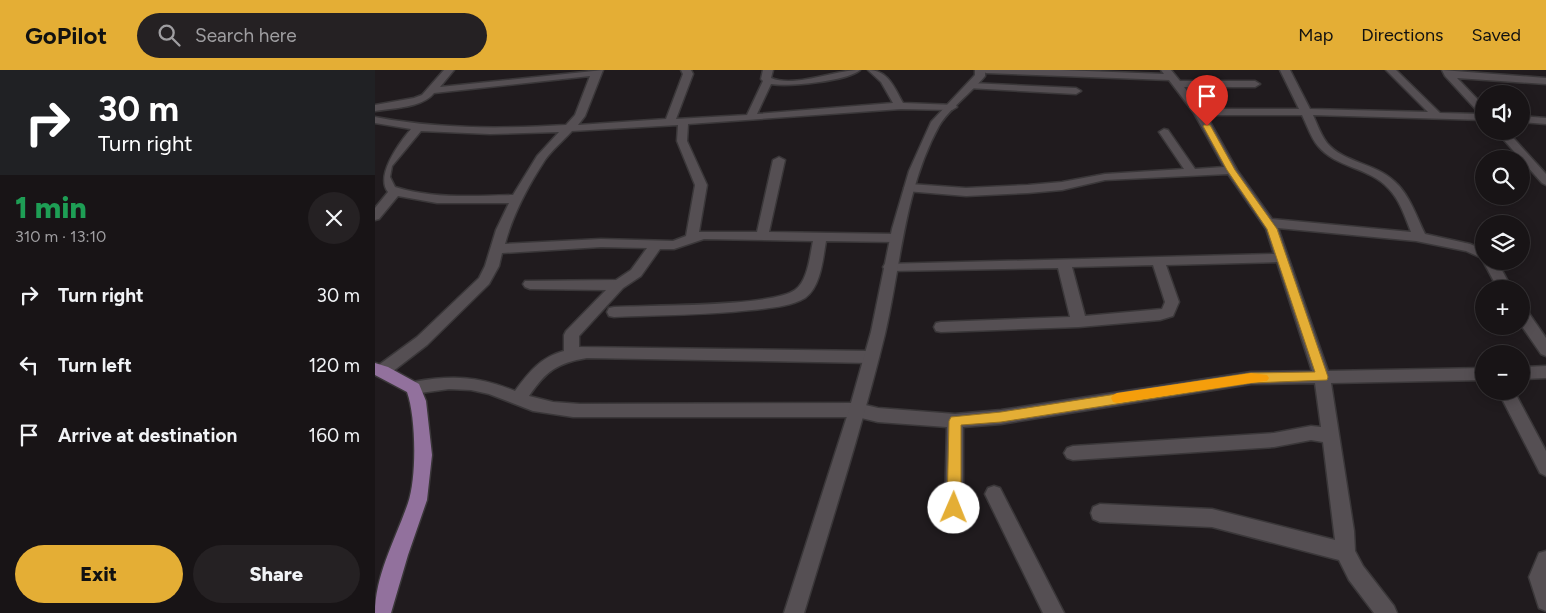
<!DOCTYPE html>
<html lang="en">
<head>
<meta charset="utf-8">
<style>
  body { margin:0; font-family:Figtree,sans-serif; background:#252123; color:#f1f3f6; height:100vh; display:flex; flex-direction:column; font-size:19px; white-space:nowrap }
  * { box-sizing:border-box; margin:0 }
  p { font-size:16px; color:#9f9ea1 }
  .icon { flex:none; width:28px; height:28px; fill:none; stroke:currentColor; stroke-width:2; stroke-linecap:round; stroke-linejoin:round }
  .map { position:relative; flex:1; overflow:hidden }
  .panel { display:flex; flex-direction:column; background:#181416; width:375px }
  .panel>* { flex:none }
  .top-card { background:#202124; color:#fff; overflow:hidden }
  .buttons { position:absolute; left:1100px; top:15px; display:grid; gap:10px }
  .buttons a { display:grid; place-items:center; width:55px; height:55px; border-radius:50%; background:#181416; box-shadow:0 2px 12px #0003,0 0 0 1px #363335; font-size:25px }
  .pin { position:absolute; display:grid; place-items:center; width:42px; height:42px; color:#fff; margin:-51px -21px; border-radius:50% 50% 50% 0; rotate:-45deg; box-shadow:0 0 5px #0007 }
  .pin .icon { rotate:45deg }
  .me { position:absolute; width:55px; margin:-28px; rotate:1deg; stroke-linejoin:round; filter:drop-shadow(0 0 4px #0008) }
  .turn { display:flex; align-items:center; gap:18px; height:105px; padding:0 15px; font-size:22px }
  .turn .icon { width:65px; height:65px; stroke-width:2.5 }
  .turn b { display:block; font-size:35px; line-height:42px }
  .round { display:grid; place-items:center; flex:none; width:52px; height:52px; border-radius:26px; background:#252123 }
  .headline { display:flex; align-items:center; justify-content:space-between; height:85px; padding:0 15px }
  h1 { font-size:30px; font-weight:800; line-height:38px; color:#1e9e55 }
  .cta { display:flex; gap:10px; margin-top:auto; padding:10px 15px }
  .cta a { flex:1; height:58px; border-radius:30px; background:#e4ae35; color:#111; font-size:20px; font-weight:800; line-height:58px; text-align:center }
  .cta a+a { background:#252123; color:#f1f3f6 }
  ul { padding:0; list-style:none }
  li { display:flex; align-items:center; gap:15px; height:70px; padding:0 15px }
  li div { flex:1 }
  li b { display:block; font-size:19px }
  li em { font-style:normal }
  header { display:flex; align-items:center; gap:30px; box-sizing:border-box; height:70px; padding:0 25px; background:#e4ae35; color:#111 }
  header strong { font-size:24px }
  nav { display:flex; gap:28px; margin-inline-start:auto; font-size:18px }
  .search { width:350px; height:45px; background:#252123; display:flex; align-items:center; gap:12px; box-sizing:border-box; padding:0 18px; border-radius:28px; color:#9f9ea1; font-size:19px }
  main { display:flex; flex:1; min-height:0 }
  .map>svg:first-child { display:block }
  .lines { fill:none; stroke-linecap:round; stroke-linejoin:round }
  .street-casing { stroke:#3a3739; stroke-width:3 }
  .secondary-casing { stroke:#3a3739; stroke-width:3 }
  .primary-casing { stroke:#3a3739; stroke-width:3 }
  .street { fill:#554f53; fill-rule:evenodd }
  .secondary { fill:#554f53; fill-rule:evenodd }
  .primary { fill:#92719d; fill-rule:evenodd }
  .route { fill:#e4ae35; stroke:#947122 }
  .slow { fill:#f59e0b }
</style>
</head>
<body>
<header>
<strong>GoPilot</strong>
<div class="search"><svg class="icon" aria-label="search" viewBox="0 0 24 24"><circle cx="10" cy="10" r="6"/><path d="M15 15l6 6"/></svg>Search here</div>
<nav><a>Map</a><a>Directions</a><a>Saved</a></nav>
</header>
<main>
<section class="panel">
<div class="top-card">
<div class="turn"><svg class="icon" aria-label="right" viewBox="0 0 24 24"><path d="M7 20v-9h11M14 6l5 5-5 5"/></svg><div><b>30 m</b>Turn right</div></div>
</div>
<div class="headline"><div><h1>1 min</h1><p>310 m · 13:10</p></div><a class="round"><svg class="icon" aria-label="close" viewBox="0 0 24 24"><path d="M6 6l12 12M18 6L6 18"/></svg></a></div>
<ul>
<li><svg class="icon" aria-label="right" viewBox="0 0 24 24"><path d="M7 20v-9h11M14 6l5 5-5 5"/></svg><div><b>Turn right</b></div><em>30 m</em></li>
<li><svg class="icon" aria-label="left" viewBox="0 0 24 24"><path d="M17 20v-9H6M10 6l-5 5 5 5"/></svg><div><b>Turn left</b></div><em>120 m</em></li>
<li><svg class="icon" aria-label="arrive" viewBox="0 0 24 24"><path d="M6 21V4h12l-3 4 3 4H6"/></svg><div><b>Arrive at destination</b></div><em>160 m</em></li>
</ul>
<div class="cta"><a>Exit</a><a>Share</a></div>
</section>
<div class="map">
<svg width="1171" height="543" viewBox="0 0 1171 543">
  <rect width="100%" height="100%" fill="#201b1e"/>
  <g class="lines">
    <defs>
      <g id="street">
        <path d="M69,0H79L65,17L228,0L210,46L203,55L291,49L308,4L306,0H316L318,4L301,49L372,45L388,11L386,9L388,0H398L396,8C420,18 459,0 485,0C472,11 414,17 396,14L382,44L518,33L506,12L493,0C513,0 519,17 528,33L581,35L582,37L577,40L526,39L313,54L312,71L332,115L324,162H382L398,90L404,87L410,90L394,162L521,164L527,168L521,172L451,171C448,188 446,217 430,228C415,237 394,238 377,240C331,245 285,245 239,247L234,246L232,242L234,238L239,237C274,235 396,237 420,220C433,211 435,185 438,171L329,169L299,179H285L266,206L248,218L204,266V277L496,281L501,283L504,287L501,291L496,293L212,288C182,293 171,301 154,326L178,332L205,334L482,333L503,338L580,344L626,340L876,302L937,301L902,192L791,195L804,232L798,246L785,250L704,257L566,262L561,261L559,257L561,253L566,252L695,247L683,198L515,201L510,200L508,197L510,194L899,184L891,159L853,104L730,110L687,120L653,123L591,126L531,121L529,118L531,115L535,114L591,118L653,115L687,112L730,104L809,99L784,62L789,59L793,60L820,99L849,97L819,43L794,10L611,3L606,0H686L789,4L786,0H796L805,11H880L885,14L880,17H809L827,39H924L905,0H915L935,39L1053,42L1011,0H1021L1065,43L1105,44L1070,6L1067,0L1171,8V14L1082,8L1109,36V50L938,45C942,54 946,65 952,73C969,93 1000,93 1019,111C1035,125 1041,146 1050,164L1095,174L1109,180V189L1091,181L1041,171L903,158L953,301L1109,298V310L956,313L979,461L980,481L988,496L1019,536L1022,543H999L974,510L964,490L837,457L725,452L718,449L716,443L718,437L725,434L837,439L960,470L948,372L936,370L899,377L698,390L692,388L689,383L692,378L698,376L899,363L936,356L946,357L940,313L876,314L626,354L588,357V438L586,444L579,446L572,444L570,438L572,357L503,352L482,347H198L158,341L114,324L96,320L74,319L38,324L32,322L30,318L32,314L38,312C77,305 103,306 140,321C154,302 166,287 189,281V265L191,261L231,220L155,219L150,217L148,214L150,211L241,210L256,200L272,178L226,177L127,183L124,196L114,214L52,275L13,305L7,307L1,305V297L42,267L104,208L110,196L121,160L134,133H62L23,126L4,149L0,150V138L13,122C0,106 24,73 36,59L0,53V47C63,59 126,59 191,55L200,45L215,6L59,23C47,38 18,38 0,41V35L39,28L47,25ZM831,45H927C932,55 936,68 943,76C961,98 994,97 1013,118C1025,130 1030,147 1036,162L897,149L862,100ZM303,55L302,71L320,115L311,166L298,171L226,169L130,174C138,144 153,116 170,90C177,80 188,71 197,61ZM46,61L115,64L184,62L162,86L138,125C98,126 58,129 20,117L15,107L17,96ZM778,195L790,232L787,239L710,246L697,197Z"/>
        <polygon points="596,13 701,18 706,21 701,24 593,18 591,16"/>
        <polygon points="1146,46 1171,48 1171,54 1146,52"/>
        <polygon points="1121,61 1132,61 1171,104 1171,115 1167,113"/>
        <polygon points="1108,191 1122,191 1137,219 1123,219"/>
        <polygon points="1146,238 1151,239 1171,268 1171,286 1166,284 1146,255"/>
        <polygon points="1171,296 1171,308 1146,309 1146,297"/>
        <polygon points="1123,321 1139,321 1171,381 1171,406 1165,403"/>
        <polygon points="619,416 625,418 689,543 668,543 610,424 613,418"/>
        <polygon points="1171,481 1171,541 1164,538 1154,507 1164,483"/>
      </g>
      <path id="secondary" d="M600,0H610V6C597,22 573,40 564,56C529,120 526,195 510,264C487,358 457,450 429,543H409L474,340L496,262L517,159L534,101L556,52L600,5Z"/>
      <path id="primary" d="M0,293L13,297L44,314L51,331L57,385L52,430L33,485L16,543H0C0,505 21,468 33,433C42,407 41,347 32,322L0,305Z"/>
    </defs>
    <!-- street casing -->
    <use href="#street" class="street-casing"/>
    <!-- secondary casing -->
    <use href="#secondary" class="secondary-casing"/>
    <!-- primary casing -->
    <use href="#primary" class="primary-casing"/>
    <!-- street -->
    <use href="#street" class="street"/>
    <!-- secondary -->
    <use href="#secondary" class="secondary"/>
    <!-- primary -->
    <use href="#primary" class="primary"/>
  </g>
  <!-- route -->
  <polygon class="route" points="829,55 835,55 860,100 902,159 953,307 952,310 876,313 626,352 586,355 586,438 584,443 579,445 574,443 572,438 574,351 576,347 626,342 876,303 940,302 892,159 852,100 828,56"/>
  <!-- slow -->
  <polygon class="slow" points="876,303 892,305 894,308 892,311 876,313 742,333 738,332 736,328 738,325 742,323"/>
</svg>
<div class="buttons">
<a><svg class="icon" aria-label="sound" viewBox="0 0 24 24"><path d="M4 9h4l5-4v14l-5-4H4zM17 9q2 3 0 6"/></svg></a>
<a><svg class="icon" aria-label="search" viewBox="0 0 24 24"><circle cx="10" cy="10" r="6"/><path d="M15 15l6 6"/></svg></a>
<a><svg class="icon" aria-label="layers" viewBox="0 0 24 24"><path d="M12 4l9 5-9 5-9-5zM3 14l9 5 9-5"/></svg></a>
<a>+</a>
<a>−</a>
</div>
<div class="pin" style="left:832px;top:56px;background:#d93025"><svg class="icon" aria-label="arrive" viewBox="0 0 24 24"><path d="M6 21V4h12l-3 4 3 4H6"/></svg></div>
<svg class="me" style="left:579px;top:438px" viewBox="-20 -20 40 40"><circle r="19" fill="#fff"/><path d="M0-13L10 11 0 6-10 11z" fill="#e4ae35"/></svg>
</div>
</main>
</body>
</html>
